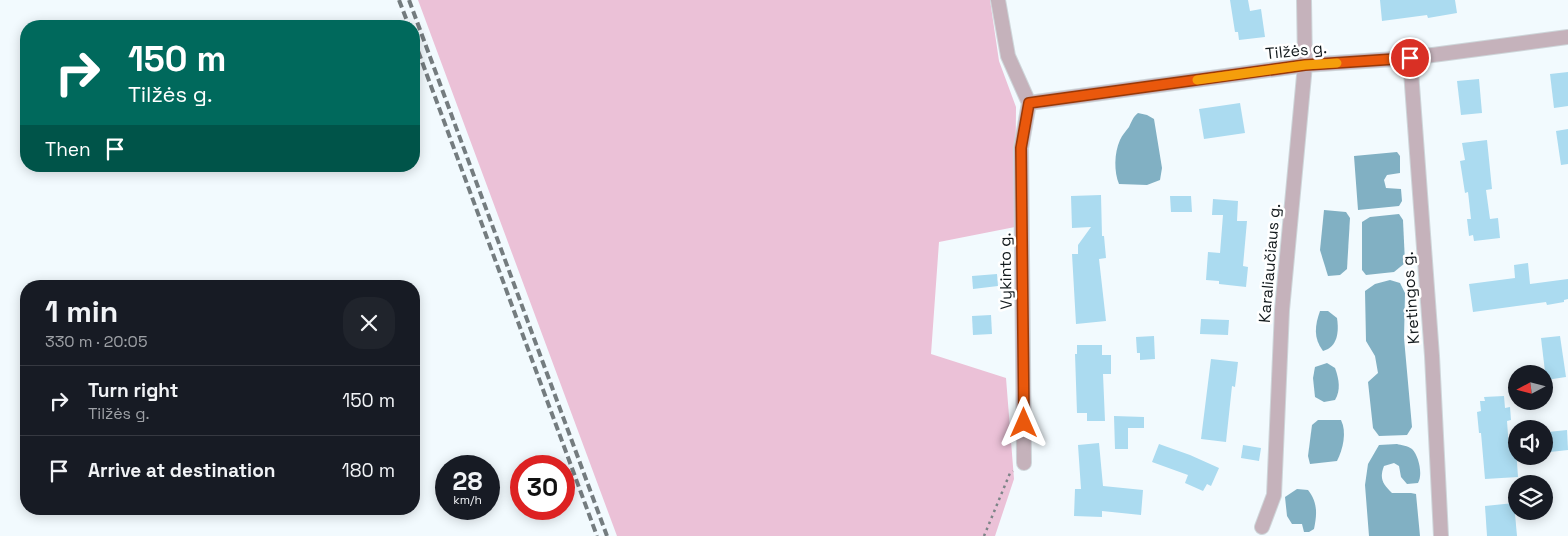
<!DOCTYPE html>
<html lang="en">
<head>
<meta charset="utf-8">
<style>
  body { margin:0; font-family:"Space Grotesk",sans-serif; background:#20242c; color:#f1f3f6; height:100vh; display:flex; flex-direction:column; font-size:19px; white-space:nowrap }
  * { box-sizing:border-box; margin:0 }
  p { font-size:16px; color:#9ea1a6 }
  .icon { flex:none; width:28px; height:28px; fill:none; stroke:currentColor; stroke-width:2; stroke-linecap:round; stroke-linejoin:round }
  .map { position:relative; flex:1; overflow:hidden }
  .drawer { position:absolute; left:20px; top:280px; width:400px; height:235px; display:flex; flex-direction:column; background:#171b24; border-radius:20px; box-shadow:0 2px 12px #0003 }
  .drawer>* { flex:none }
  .top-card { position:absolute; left:20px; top:20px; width:400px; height:152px; border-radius:20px; box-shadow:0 2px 12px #0003; background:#00695c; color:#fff; overflow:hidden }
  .needle { width:32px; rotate:263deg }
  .buttons { position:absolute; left:1508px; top:365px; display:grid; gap:10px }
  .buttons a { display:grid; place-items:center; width:45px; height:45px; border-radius:50%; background:#171b24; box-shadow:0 2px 12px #0003; font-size:25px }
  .speed { position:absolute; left:435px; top:455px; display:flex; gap:10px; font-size:25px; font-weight:700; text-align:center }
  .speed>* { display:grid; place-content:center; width:65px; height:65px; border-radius:50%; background:#171b24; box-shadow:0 2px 12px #0003; line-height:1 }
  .speed small { font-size:12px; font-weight:400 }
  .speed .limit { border:8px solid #d22; background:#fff; color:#111 }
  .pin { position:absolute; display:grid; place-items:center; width:42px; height:42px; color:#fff; margin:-21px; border:2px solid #fff; border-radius:50%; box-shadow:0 1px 5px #0007 }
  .me { position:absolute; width:55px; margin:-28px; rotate:0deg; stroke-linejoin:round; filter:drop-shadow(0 0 4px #0008) }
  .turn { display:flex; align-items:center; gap:18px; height:105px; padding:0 25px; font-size:22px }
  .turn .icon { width:65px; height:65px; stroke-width:2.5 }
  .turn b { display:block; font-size:35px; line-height:42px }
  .then { display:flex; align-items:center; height:48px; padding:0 25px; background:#0003; gap:10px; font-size:19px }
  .round { display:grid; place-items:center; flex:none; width:52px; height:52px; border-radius:20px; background:#20242c }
  .summary { display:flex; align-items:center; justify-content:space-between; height:85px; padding:0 25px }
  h1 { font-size:30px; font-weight:600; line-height:38px }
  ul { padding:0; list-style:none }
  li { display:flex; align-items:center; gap:15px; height:70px; padding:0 25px; border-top:1px solid #363941 }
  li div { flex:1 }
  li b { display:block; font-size:19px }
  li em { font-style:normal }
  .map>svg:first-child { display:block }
  .green { fill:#ebc1d7 }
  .water { fill:#81b0c3 }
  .building { fill:#abdbf0 }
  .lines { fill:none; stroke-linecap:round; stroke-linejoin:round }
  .street-casing { stroke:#ced6da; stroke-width:16 }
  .path { stroke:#7c8487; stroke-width:2.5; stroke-dasharray:2.5 4; stroke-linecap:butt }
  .street { stroke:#c5b2bb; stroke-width:14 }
  .rail { stroke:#747c7f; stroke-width:4; stroke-dasharray:8 4; stroke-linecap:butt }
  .route-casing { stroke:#983908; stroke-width:12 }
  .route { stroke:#ea580c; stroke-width:9 }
  .slow { stroke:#f59e0b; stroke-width:9 }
  .labels { text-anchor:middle; stroke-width:5; stroke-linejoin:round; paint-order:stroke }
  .street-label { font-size:16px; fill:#12191c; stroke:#fff }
</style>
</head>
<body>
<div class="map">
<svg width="1568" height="536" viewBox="0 0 1568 536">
  <rect width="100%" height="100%" fill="#f2fafe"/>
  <!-- green -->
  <polygon class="green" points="418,0 990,0 999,61 1016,107 1015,227 939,242 931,354 1006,378 1014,479 995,536 617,536"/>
  <!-- water -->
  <g class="water">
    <path d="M1138,113L1147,115L1154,119L1162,168L1160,180L1147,185L1119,184C1114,172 1114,153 1120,140C1122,135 1126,131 1129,127C1132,121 1133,117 1138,113Z"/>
    <polygon points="1397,152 1400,156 1400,173 1387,175 1384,180 1386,188 1401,189 1402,201 1399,206 1358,210 1354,156"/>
    <polygon points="1324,210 1346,212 1350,218 1347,269 1340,275 1328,276 1320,250"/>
    <polygon points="1399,214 1403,220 1405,263 1394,272 1366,275 1362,270 1362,222 1370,217"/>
    <polygon points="1390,280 1400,283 1405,293 1404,338 1412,427 1407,435 1379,436 1373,428 1368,382 1378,373 1375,356 1366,341 1365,291 1375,284"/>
    <path d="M1320,311H1328L1337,318C1339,331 1338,347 1323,351C1313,338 1315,325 1320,311Z"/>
    <path d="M1327,363L1335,368C1339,379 1341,390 1335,400L1324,402L1315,397L1313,378L1315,367Z"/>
    <path d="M1318,420H1341C1347,432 1343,449 1337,461L1310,464L1308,456L1312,425Z"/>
    <path d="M1397,444C1401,445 1408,446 1412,449C1419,456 1423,475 1418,483L1407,484L1401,477L1399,466L1394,463L1384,466C1379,479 1383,484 1392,493H1411L1416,494L1420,536H1369L1365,485L1368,464L1379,445Z"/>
    <path d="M1297,489L1308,490C1318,503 1317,514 1314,529L1309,532H1304L1302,524H1292L1287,516L1285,497Z"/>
  </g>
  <!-- building -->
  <g class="building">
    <polygon points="1230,0 1248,0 1250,11 1261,9 1265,37 1239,40 1238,32 1235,32"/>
    <polygon points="1380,0 1455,0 1457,13 1428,18 1427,15 1382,21"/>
    <polygon points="1568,72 1568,106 1554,108 1550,74"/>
    <polygon points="1479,79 1482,113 1461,115 1457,81"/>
    <polygon points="1240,103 1245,133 1204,139 1199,109"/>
    <polygon points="1568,129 1568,164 1561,165 1556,131"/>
    <polygon points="1487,140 1492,189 1486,190 1490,219 1498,218 1500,238 1474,241 1473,235 1469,236 1467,219 1471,219 1468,192 1465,193 1460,161 1465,160 1462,143"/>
    <polygon points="1101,195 1102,236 1104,236 1106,258 1099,259 1106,321 1076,324 1072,254 1078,254 1078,245 1091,227 1072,228 1071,196"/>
    <polygon points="1170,196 1191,196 1192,212 1171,212"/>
    <polygon points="1213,199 1238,201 1237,221 1247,221 1243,266 1248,267 1246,287 1219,284 1219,281 1206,280 1208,252 1220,253 1223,215 1212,215"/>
    <polygon points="1528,263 1530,284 1568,279 1568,299 1564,300 1564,302 1547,305 1546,302 1473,312 1469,284 1515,278 1514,265"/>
    <polygon points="997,274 998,286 973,289 972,276"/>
    <polygon points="991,315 992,334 973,335 972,316"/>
    <polygon points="1201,319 1229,320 1228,335 1200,334"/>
    <polygon points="1154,336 1155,359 1140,360 1140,353 1137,353 1136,337"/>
    <polygon points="1560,336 1566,377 1546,380 1541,338"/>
    <polygon points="1077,345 1102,345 1102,355 1111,355 1111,374 1103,374 1105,421 1087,421 1087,413 1077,413 1075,354 1077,354"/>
    <polygon points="1211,359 1238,362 1235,387 1232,386 1226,442 1201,439"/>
    <polygon points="1504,396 1505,408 1510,407 1511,420 1507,421 1509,449 1516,448 1518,477 1485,479 1481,433 1479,433 1477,412 1481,411 1480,401 1485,401 1484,397"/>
    <polygon points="1114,416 1144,417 1144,428 1128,428 1128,449 1115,449"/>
    <polygon points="1567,430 1568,450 1550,452 1548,432"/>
    <polygon points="1099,443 1103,486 1143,490 1141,515 1102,511 1102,517 1074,516 1075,489 1081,489 1078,445"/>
    <polygon points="1159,444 1190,455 1219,468 1211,486 1207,484 1203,491 1185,483 1188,475 1152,462"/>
    <polygon points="1243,445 1261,448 1259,461 1241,458"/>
    <polygon points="1514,503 1517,536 1487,536 1485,506"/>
  </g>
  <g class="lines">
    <defs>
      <g id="street">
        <polyline points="998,0 1008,56 1029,103 1021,148 1024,463"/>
        <polyline points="1410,58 1432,356 1441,536"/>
        <polyline points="1029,103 1305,65 1410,58 1568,37"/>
        <polyline points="1262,527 1274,495 1282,310 1305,65 1304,0"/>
      </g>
    </defs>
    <!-- street casing -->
    <use href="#street" class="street-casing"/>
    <!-- path -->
    <polyline class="path" points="984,536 1010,473 1013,471"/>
    <!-- street -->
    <use href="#street" class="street"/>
    <!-- rail -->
    <g class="rail">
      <polyline points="399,0 409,26"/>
      <polyline points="409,0 607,536"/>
      <polyline points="414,40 597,536"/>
    </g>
  </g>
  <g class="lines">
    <defs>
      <polyline id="route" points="1024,423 1021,148 1029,103 1305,65 1410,58"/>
    </defs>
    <!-- route casing -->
    <use href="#route" class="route-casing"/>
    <!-- route -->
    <use href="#route" class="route"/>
    <!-- slow -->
    <polyline class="slow" points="1197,80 1305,65 1337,63"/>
  </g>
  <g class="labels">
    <!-- street labels -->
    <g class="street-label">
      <text transform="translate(1296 50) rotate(-6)" y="6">Tilžės g.</text>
      <text transform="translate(1269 263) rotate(-85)" y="6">Karaliaučiaus g.</text>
      <text transform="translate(1005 271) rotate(-91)" y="6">Vykinto g.</text>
      <text transform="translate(1410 298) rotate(-94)" y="6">Kretingos g.</text>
    </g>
  </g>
</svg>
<div class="buttons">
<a><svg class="needle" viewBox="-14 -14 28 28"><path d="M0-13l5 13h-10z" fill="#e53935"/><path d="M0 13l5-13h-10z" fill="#9ea1a6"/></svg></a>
<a><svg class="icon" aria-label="sound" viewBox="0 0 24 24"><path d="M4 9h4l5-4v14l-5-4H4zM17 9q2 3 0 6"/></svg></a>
<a><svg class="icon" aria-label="layers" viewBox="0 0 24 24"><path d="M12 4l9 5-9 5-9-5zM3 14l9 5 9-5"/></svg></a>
</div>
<div class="speed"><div>28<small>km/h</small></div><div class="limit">30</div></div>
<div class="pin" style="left:1410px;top:58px;background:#d93025"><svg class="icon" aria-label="arrive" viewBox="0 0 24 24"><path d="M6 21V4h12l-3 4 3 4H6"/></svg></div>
<svg class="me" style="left:1024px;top:423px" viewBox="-20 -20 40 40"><path d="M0-17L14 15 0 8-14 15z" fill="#ea580c" stroke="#fff" stroke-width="4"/></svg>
<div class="top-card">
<div class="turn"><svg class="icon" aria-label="right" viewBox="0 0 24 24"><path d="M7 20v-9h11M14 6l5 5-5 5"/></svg><div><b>150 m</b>Tilžės g.</div></div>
<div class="then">Then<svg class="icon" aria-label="arrive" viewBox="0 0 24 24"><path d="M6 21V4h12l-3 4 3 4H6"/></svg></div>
</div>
<section class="drawer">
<div class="summary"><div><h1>1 min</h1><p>330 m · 20:05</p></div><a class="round"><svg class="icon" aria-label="close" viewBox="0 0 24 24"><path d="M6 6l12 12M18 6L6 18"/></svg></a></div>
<ul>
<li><svg class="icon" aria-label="right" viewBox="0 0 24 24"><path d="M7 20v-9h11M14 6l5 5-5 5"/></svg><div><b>Turn right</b><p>Tilžės g.</p></div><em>150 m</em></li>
<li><svg class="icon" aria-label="arrive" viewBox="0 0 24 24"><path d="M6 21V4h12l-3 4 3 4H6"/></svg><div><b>Arrive at destination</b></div><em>180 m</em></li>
</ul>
</section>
</div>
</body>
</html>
